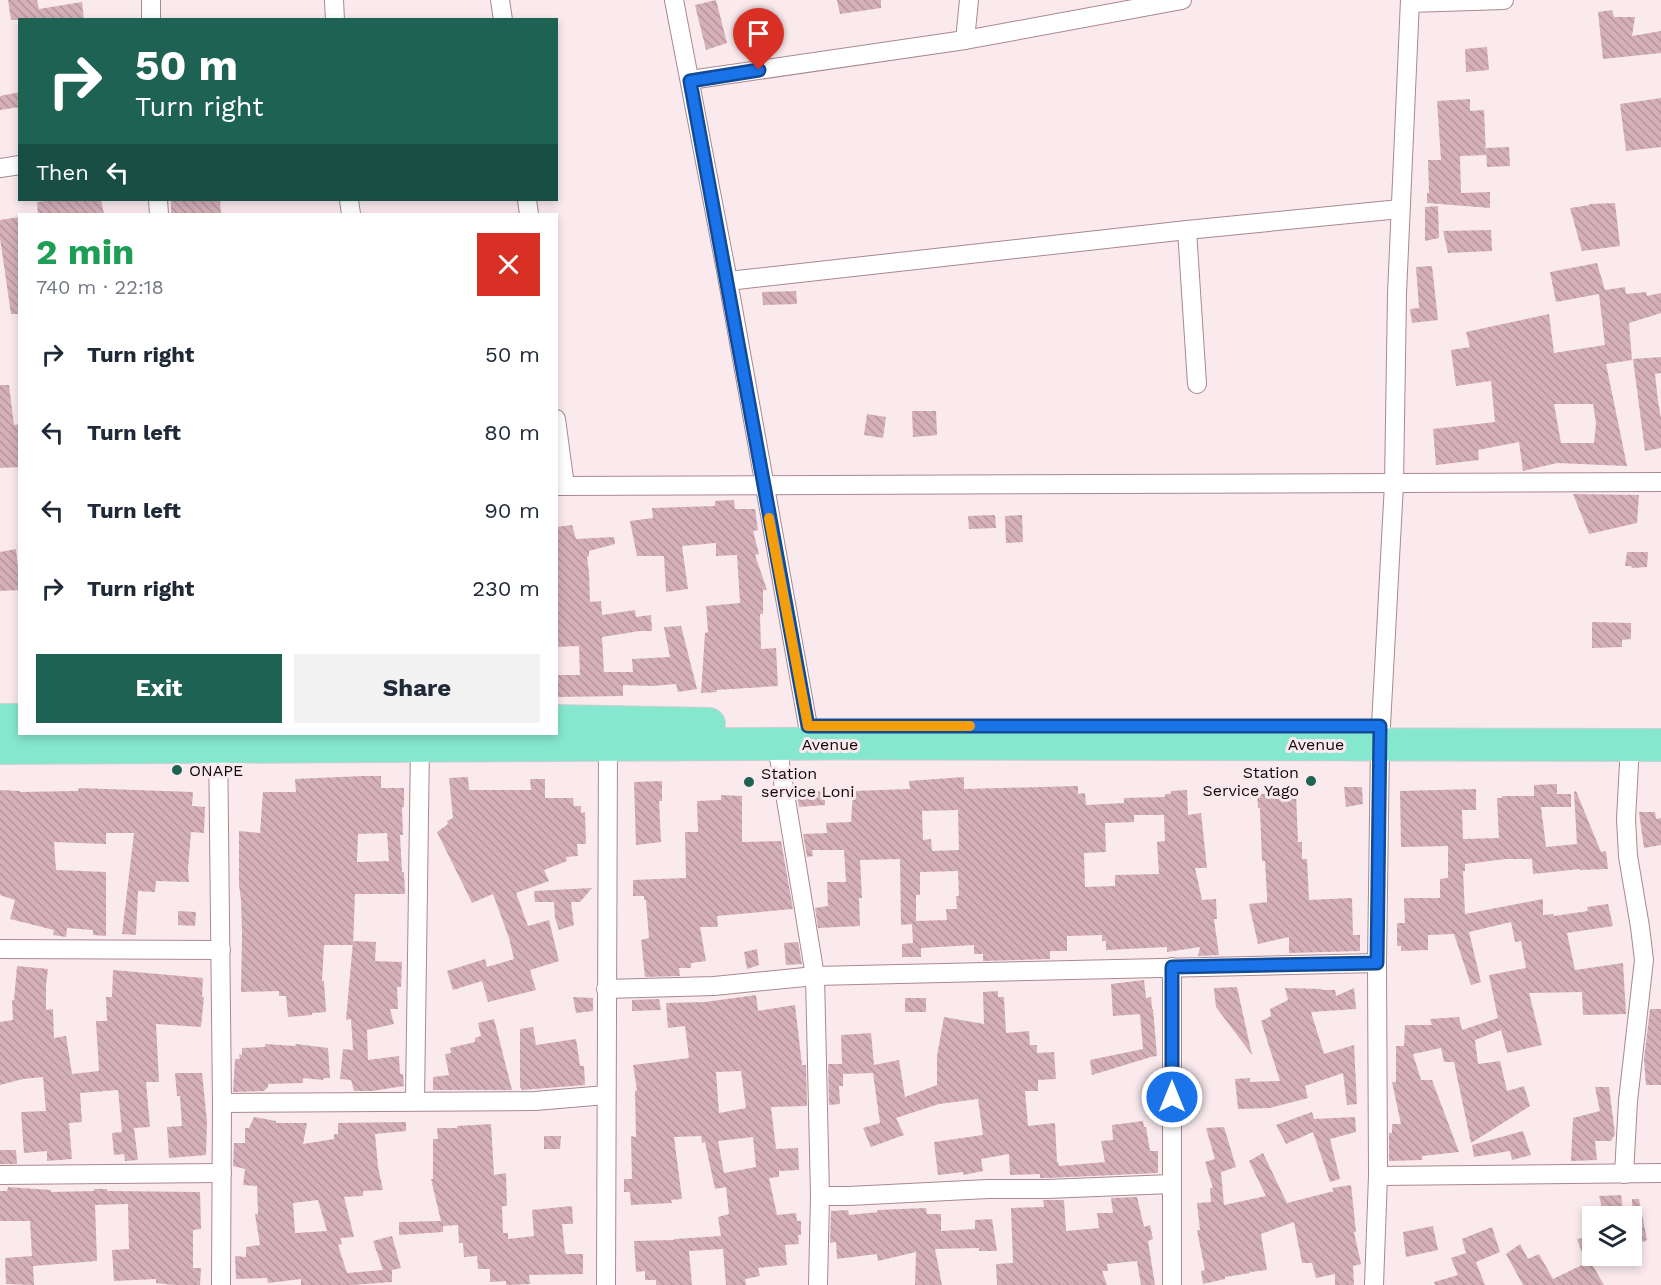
<!DOCTYPE html>
<html lang="en">
<head>
<meta charset="utf-8">
<style>
  body { margin:0; font-family:"Work Sans",sans-serif; background:#f2f2f3; color:#1f2937; height:100vh; display:flex; flex-direction:column; font-size:22px; white-space:nowrap }
  * { box-sizing:border-box; margin:0 }
  p { font-size:20px; color:#747a83 }
  .icon { flex:none; width:33px; height:33px; fill:none; stroke:currentColor; stroke-width:2; stroke-linecap:round; stroke-linejoin:round }
  .map { position:relative; flex:1; overflow:hidden }
  .side { position:absolute; left:18px; top:213px; width:540px; height:522px; display:flex; flex-direction:column; background:#fff; border-radius:0px; box-shadow:0 3px 9px #0003 }
  .side>* { flex:none }
  .hud { position:absolute; left:18px; top:18px; width:540px; height:183px; border-radius:0px; box-shadow:0 3px 9px #0003; background:#1e6254; color:#fff; overflow:hidden }
  .controls { position:absolute; left:1582px; top:1206px; display:grid; gap:12px }
  .controls a { display:grid; place-items:center; width:60px; height:60px; border-radius:0px; background:#fff; box-shadow:0 3px 9px #0003; font-size:30px }
  .pin { position:absolute; display:grid; place-items:center; width:51px; height:51px; color:#fff; margin:-62px -26px; border-radius:50% 50% 50% 0; rotate:-45deg; box-shadow:0 0 6px #0007 }
  .pin .icon { rotate:45deg }
  .me { position:absolute; width:66px; margin:-33px; rotate:0deg; stroke-linejoin:round; filter:drop-shadow(0 0 4px #0008) }
  .turn { display:flex; align-items:center; gap:21px; height:126px; padding:0 18px; font-size:27px }
  .turn .icon { width:78px; height:78px; stroke-width:2.5 }
  .turn b { display:block; font-size:42px; line-height:51px }
  .then { display:flex; align-items:center; height:57px; padding:0 18px; background:#0003; gap:12px; font-size:22px }
  .round { display:grid; place-items:center; flex:none; width:63px; height:63px; border-radius:0px; background:#f2f2f3 }
  .head { display:flex; align-items:center; justify-content:space-between; height:102px; padding:0 18px }
  h1 { font-size:36px; font-weight:700; line-height:45px; color:#1e9e55 }
  .primary-button { display:flex; gap:12px; margin-top:auto; padding:12px 18px }
  .primary-button a { flex:1; height:69px; border-radius:0px; background:#1e6254; color:#fff; font-size:24px; font-weight:700; line-height:69px; text-align:center }
  .primary-button a+a { background:#f2f2f3; color:#1f2937 }
  ul { padding:0; list-style:none }
  li { display:flex; align-items:center; gap:18px; height:78px; padding:0 18px }
  li div { flex:1 }
  li b { display:block; font-size:22px }
  li em { font-style:normal }
  .map>svg:first-child { display:block }
  .building { fill:url(#building-back-hatch); fill-rule:evenodd }
  .lines { fill:none; stroke-linecap:round; stroke-linejoin:round }
  .street-casing { stroke:#aa8890; stroke-width:20 }
  .highway-casing { stroke:#d0cece; stroke-width:34 }
  .street { stroke:#fff; stroke-width:18 }
  .highway { stroke:#85e7ce; stroke-width:32 }
  .route-casing { stroke:#114b97; stroke-width:15 }
  .route { stroke:#1a73e8; stroke-width:10 }
  .slow { stroke:#f59e0b; stroke-width:10 }
  .poi-dot { fill:#1e6254; stroke:#faeaee; stroke-width:2 }
  .labels { text-anchor:middle; stroke-width:6; stroke-linejoin:round; paint-order:stroke }
  .street-label { font-size:16px; fill:#13080b; stroke:#faeaee }
  .poi-label { font-size:16px; fill:#13080b; stroke:#faeaee; text-anchor:start }
</style>
</head>
<body>
<div class="map">
<svg width="1661" height="1285" viewBox="0 0 1661 1285">
  <defs>
    <pattern id="building-back-hatch" width="6" height="6" patternUnits="userSpaceOnUse" patternTransform="scale(1.5)"><rect width="6" height="6" fill="#d5b0b9"/><path d="M-1 5l2 2M0 0l6 6M5-1l2 2" fill="none" stroke="#b6969e"/></pattern>
  </defs>
  <rect width="100%" height="100%" fill="#faeaee"/>
  <!-- building -->
  <g class="building">
    <polygon points="8,0 37,0 39,9 82,2 84,20 11,20"/>
    <polygon points="716,0 727,43 706,50 695,5"/>
    <polygon points="837,0 881,0 881,8 840,14"/>
    <polygon points="1612,10 1614,17 1635,17 1632,36 1661,31 1661,53 1603,59 1598,12"/>
    <polygon points="1487,47 1489,70 1466,72 1465,49"/>
    <polygon points="20,92 20,107 0,110 0,96"/>
    <polygon points="1661,98 1661,147 1626,151 1620,104"/>
    <polygon points="1470,99 1470,111 1484,110 1486,155 1460,156 1461,193 1490,192 1490,208 1427,203 1427,193 1429,193 1428,160 1441,160 1437,101"/>
    <polygon points="1509,147 1510,166 1487,167 1486,148"/>
    <polygon points="53,200 101,200 104,214 38,214 37,202"/>
    <polygon points="171,200 220,200 221,214 171,214"/>
    <polygon points="1615,203 1620,246 1582,251 1570,208 1590,205 1589,204"/>
    <polygon points="1438,206 1439,238 1425,241 1425,207"/>
    <polygon points="20,217 20,314 11,314 0,238 0,220"/>
    <polygon points="1491,230 1492,251 1448,253 1443,231"/>
    <path d="M1597,263L1605,290L1625,287L1626,294L1646,292L1647,296L1661,293V313L1629,323L1632,360L1606,364L1627,466L1557,463L1523,471L1519,442L1478,450L1479,460L1436,465L1433,429L1495,422L1491,381L1456,386L1451,350L1470,347L1466,332L1549,314L1554,353L1605,345L1599,294L1556,302L1550,272ZM1554,404H1593L1596,423L1594,443H1561Z"/>
    <polygon points="1432,266 1438,320 1412,323 1410,309 1419,308 1416,267"/>
    <polygon points="796,291 797,304 763,305 762,292"/>
    <polygon points="1661,357 1661,373 1655,374 1658,401 1661,418 1661,448 1645,451 1633,359"/>
    <polygon points="0,385 9,385 14,425 20,424 20,467 0,468"/>
    <polygon points="912,411 936,411 937,435 913,437"/>
    <polygon points="867,414 886,417 883,438 864,435"/>
    <polygon points="1573,494 1639,495 1637,523 1589,534"/>
    <polygon points="734,500 735,509 755,509 758,530 753,531 759,554 755,555 767,590 763,590 763,614 760,614 761,649 776,648 778,686 716,690 717,692 701,693 705,633 708,632 706,606 740,603 737,555 716,556 716,543 682,546 688,589 666,592 664,556 637,556 630,521 653,518 652,508 715,506 715,501"/>
    <polygon points="995,515 996,528 969,529 968,516"/>
    <polygon points="1022,515 1023,542 1006,543 1005,516"/>
    <polygon points="572,525 576,539 614,537 615,544 589,551 589,556 587,557 589,573 590,602 601,601 602,615 635,610 636,617 651,615 652,631 640,631 602,637 604,672 633,672 632,659 670,657 664,627 681,626 697,689 678,692 676,684 653,686 623,685 623,696 556,697 556,675 580,675 579,646 556,647 556,527"/>
    <polygon points="16,549 20,590 0,591 0,552"/>
    <polygon points="1627,552 1648,552 1647,567 1632,568 1631,566 1625,566"/>
    <polygon points="1592,622 1631,623 1631,639 1622,640 1622,647 1592,648"/>
    <path d="M363,776H381V788H404V807H402L403,835H400L402,872H404L405,894H355L353,945H324L322,981H324L326,1012L312,1013V1015L288,1017L286,996H279V991L241,992L242,935L241,900L239,885V831L260,833L263,792H296L295,779ZM387,833L389,861L357,862L358,834Z"/>
    <polygon points="468,777 469,790 531,790 530,779 545,779 545,798 573,798 574,806 581,806 581,813 585,812 586,844 577,844 578,856 566,857 567,861 544,870 549,881 516,893 528,926 549,920 559,961 530,970 536,990 488,1002 482,981 453,990 447,971 485,959 487,967 514,959 509,938 493,894 472,903 437,832 448,824 447,821 453,818 449,778"/>
    <path d="M964,777V789L1078,786V794L1085,793L1086,805L1124,803V798L1165,797V794H1171V791L1187,790L1188,815L1201,813L1207,868H1195L1202,900L1216,899L1217,919H1214L1219,955L1198,956L1200,947L1167,952V947L1106,950V941H1102V935L1067,936V951H1050V959L983,961V954H974V945L921,948V957H902V944L913,943L912,924L901,925L900,859L860,860L862,898H859L860,926L818,928L815,908L828,906L827,882H846L844,850H812L813,856L807,857L803,834L827,833L826,823L851,822L853,791L910,789L909,781ZM958,810L959,850L932,851L931,839L923,840L922,811ZM1134,815H1164L1165,841L1157,842L1159,874L1115,875V886L1085,887L1084,853L1106,852L1105,823L1134,822ZM958,871L959,896H956L957,909H946L947,920L916,921V895H920V872Z"/>
    <polygon points="662,781 662,801 659,801 661,842 636,845 634,782"/>
    <polygon points="1557,784 1557,794 1571,794 1571,807 1541,807 1546,847 1577,844 1574,792 1576,791 1601,852 1606,851 1608,869 1580,870 1580,869 1533,874 1532,859 1506,859 1465,864 1465,871 1463,871 1465,914 1543,899 1543,915 1553,914 1554,916 1588,911 1587,907 1608,904 1613,926 1567,933 1575,970 1623,963 1626,1014 1583,1015 1582,992 1529,993 1542,1045 1507,1053 1501,1030 1475,1040 1478,1064 1500,1061 1507,1091 1524,1086 1530,1106 1471,1143 1454,1062 1444,1062 1441,1048 1413,1054 1421,1080 1432,1080 1459,1152 1422,1156 1422,1160 1389,1161 1389,1133 1392,1133 1392,1124 1401,1124 1392,1082 1396,1082 1396,1046 1404,1046 1405,1025 1432,1025 1430,1019 1459,1017 1462,1030 1498,1018 1489,975 1526,968 1521,941 1515,942 1511,922 1469,932 1481,982 1471,985 1454,934 1428,935 1428,950 1401,951 1401,946 1397,946 1397,923 1405,923 1404,898 1440,898 1440,879 1448,878 1448,846 1401,847 1400,791 1476,789 1476,810 1462,810 1463,839 1499,838 1497,798 1502,798 1502,796 1534,796 1534,785"/>
    <polygon points="1344,787 1362,787 1363,804 1346,807"/>
    <polygon points="79,788 193,792 192,806 205,807 204,833 191,832 188,869 189,882 156,881 155,892 138,891 136,935 122,934 134,833 106,833 106,844 54,842 56,870 106,872 106,936 93,935 93,930 67,928 66,937 53,935 54,930 10,919 15,900 0,895 0,790 20,791 20,792 78,791"/>
    <polygon points="825,791 825,805 799,807 796,793"/>
    <polygon points="1296,793 1298,842 1302,842 1302,859 1307,859 1309,900 1352,898 1353,935 1360,935 1360,951 1289,953 1289,937 1258,944 1249,904 1267,902 1267,896 1265,861 1262,861 1260,808 1258,808 1257,794"/>
    <polygon points="721,795 742,796 742,842 781,841 793,909 717,916 718,927 700,927 706,961 691,963 691,968 679,968 680,976 645,977 641,940 649,938 646,900 644,900 644,896 633,896 633,880 686,878 685,832 698,832 697,801 721,800"/>
    <polygon points="1639,812 1655,812 1656,819 1661,818 1661,845 1644,848"/>
    <polygon points="592,888 580,902 571,902 574,925 559,930 555,918 554,902 535,902 534,891"/>
    <polygon points="178,911 196,912 195,926 178,925"/>
    <polygon points="353,941 376,942 375,961 402,962 401,987 397,987 398,1009 390,1009 394,1024 367,1030 368,1060 399,1056 400,1074 403,1074 404,1086 372,1091 354,1091 351,1080 340,1079 343,1049 353,1050 351,1019 346,1020"/>
    <polygon points="798,942 802,964 786,965 784,943"/>
    <polygon points="757,949 759,965 747,969 744,952"/>
    <polygon points="17,966 48,969 46,985 46,1010 53,1009 54,1038 66,1036 72,1074 99,1071 96,1021 107,1021 106,997 112,997 113,970 203,978 202,997 204,997 201,1027 156,1024 159,1082 146,1082 150,1127 134,1128 138,1160 125,1161 124,1154 114,1155 112,1133 122,1132 118,1090 80,1093 82,1122 69,1123 72,1159 47,1161 47,1151 24,1153 21,1112 46,1111 43,1077 23,1079 0,1085 0,1022 13,1020 12,1000 14,1000"/>
    <polygon points="1144,980 1146,998 1151,997 1152,1009 1153,1009 1157,1056 1151,1057 1092,1075 1090,1060 1143,1049 1140,1014 1113,1016 1111,984"/>
    <polygon points="1237,987 1252,1055 1216,1007 1214,988"/>
    <polygon points="1285,988 1322,989 1322,990 1335,990 1336,996 1354,988 1356,1009 1311,1012 1324,1054 1354,1045 1357,1104 1347,1105 1343,1073 1305,1086 1308,1098 1270,1108 1238,1109 1235,1079 1250,1078 1250,1082 1280,1081 1261,1021 1271,1016 1270,1009 1288,1000"/>
    <polygon points="998,991 998,997 1004,997 1006,1033 1029,1031 1030,1045 1037,1045 1037,1053 1054,1052 1056,1079 1038,1080 1038,1091 1025,1091 1028,1126 1055,1123 1057,1162 1058,1162 1059,1166 1105,1162 1101,1141 1113,1140 1112,1125 1143,1121 1144,1127 1146,1127 1150,1151 1158,1151 1158,1173 1047,1178 1040,1178 1040,1174 1010,1175 1009,1154 981,1159 983,1171 963,1175 963,1172 938,1175 934,1142 983,1135 978,1099 939,1104 896,1118 904,1135 871,1147 863,1128 880,1123 873,1073 843,1074 843,1086 839,1086 840,1104 829,1105 828,1064 842,1064 841,1035 871,1033 874,1065 899,1060 905,1097 937,1085 937,1056 944,1017 984,1024 983,992"/>
    <path d="M756,995L758,1011L795,1005L802,1065H806L807,1106L771,1107L776,1149L798,1148L799,1170L779,1171V1177L769,1178L777,1215L796,1213L797,1221H801V1235H798L799,1244L785,1245L787,1265L758,1268L760,1276L745,1279L746,1285H726L723,1249L689,1251L692,1285H656V1280H645V1271L636,1272L634,1241L674,1240V1239L721,1236L718,1217L729,1214L726,1187L715,1189L705,1142L702,1143L701,1136L674,1137L682,1199L671,1200L672,1203L631,1205L630,1192H624V1179H632L631,1136L636,1137L635,1091L637,1090L633,1065L689,1058L685,1026L668,1028L666,1003L705,1002ZM741,1071L746,1108L719,1113L716,1072ZM753,1137L756,1167L724,1173L718,1141Z"/>
    <polygon points="573,997 593,998 593,1011 576,1013"/>
    <rect x="905" y="998" width="21" height="14"/>
    <polygon points="659,999 661,1010 632,1011 632,1000"/>
    <polygon points="1650,1009 1661,1009 1661,1085 1646,1085 1644,1059"/>
    <polygon points="494,1019 512,1090 433,1090 433,1077 449,1075 445,1054 451,1053 450,1048 475,1042 475,1038 481,1036 478,1023"/>
    <polygon points="533,1027 536,1045 576,1039 580,1066 584,1066 585,1085 522,1090 520,1087 520,1029"/>
    <polygon points="265,1044 295,1046 296,1044 328,1048 330,1078 324,1078 323,1080 303,1078 303,1083 268,1084 268,1087 264,1091 233,1092 235,1059 240,1059 239,1054 242,1055 242,1048 265,1047"/>
    <polygon points="175,1073 202,1073 207,1122 206,1155 169,1158 167,1127 182,1126 180,1096 177,1096"/>
    <polygon points="1595,1087 1609,1087 1615,1134 1611,1141 1595,1141 1597,1160 1571,1161 1573,1118 1600,1111"/>
    <polygon points="1312,1112 1314,1119 1355,1117 1356,1132 1330,1139 1340,1179 1330,1182 1313,1132 1286,1144 1276,1125"/>
    <path d="M254,1117L276,1121V1123H307L303,1144L334,1139V1134H338V1123L406,1122V1131L375,1134L378,1167L383,1190L363,1191V1196L344,1197L354,1237L340,1238L342,1244L338,1245L347,1273L383,1270L373,1241L392,1236L401,1268L392,1270V1282L353,1285H301V1279L268,1283L267,1278L236,1279L235,1256L246,1257V1247L260,1245L255,1214H258L257,1186L243,1185L245,1169L233,1166L234,1143H245V1128H249ZM318,1200L327,1231L295,1233L293,1203Z"/>
    <polygon points="491,1124 494,1175 506,1173 507,1206 502,1206 503,1233 508,1233 508,1239 534,1236 532,1210 572,1206 573,1224 562,1224 565,1252 566,1254 583,1254 583,1274 529,1275 530,1284 506,1285 506,1281 490,1282 490,1269 478,1269 477,1256 464,1257 463,1243 459,1243 458,1225 443,1226 443,1232 399,1235 399,1222 441,1221 431,1179 433,1179 433,1139 438,1139 437,1128 457,1128 457,1126"/>
    <polygon points="1224,1127 1236,1167 1221,1172 1224,1205 1266,1196 1249,1161 1263,1153 1287,1203 1334,1191 1332,1188 1351,1185 1356,1232 1354,1232 1361,1264 1353,1266 1354,1285 1335,1285 1335,1274 1316,1278 1312,1263 1302,1263 1294,1222 1261,1234 1267,1270 1250,1272 1250,1273 1225,1277 1225,1279 1203,1284 1201,1271 1205,1270 1197,1230 1200,1230 1197,1203 1211,1202 1210,1188 1213,1188 1205,1162 1215,1159 1206,1128"/>
    <polygon points="1523,1131 1531,1155 1512,1160 1510,1151 1474,1157 1472,1145"/>
    <polygon points="544,1136 561,1136 560,1149 544,1149"/>
    <polygon points="0,1150 16,1150 17,1164 0,1164"/>
    <polygon points="8,1187 51,1190 51,1192 94,1191 94,1189 107,1189 107,1191 200,1192 201,1229 193,1230 193,1268 201,1268 200,1285 174,1285 156,1283 156,1279 114,1281 112,1250 129,1249 128,1204 95,1205 97,1261 33,1266 34,1285 6,1284 5,1258 32,1256 30,1221 0,1221 0,1191 7,1191"/>
    <polygon points="1621,1195 1624,1216 1604,1216 1599,1196"/>
    <polygon points="1137,1197 1144,1227 1150,1225 1153,1239 1148,1241 1155,1285 1141,1285 1137,1261 1107,1264 1108,1271 1102,1271 1107,1285 997,1285 996,1264 1013,1263 1011,1208 1044,1207 1043,1200 1064,1200 1066,1231 1099,1228 1097,1213 1113,1213 1111,1198"/>
    <polygon points="1632,1199 1639,1199 1647,1240 1632,1247"/>
    <polygon points="926,1208 927,1214 941,1214 941,1231 975,1229 975,1220 992,1219 997,1251 979,1251 979,1248 935,1249 942,1285 915,1285 916,1252 878,1261 877,1254 837,1259 836,1242 830,1243 831,1211 848,1210 849,1215 878,1212 877,1210"/>
    <polygon points="1433,1226 1438,1250 1406,1257 1403,1232"/>
    <polygon points="1492,1227 1500,1252 1476,1262 1485,1285 1435,1285 1434,1282 1458,1275 1451,1258 1466,1253 1462,1239"/>
    <polygon points="1593,1237 1593,1266 1604,1285 1523,1285 1506,1254 1520,1244 1528,1259 1539,1254 1553,1279 1586,1263 1577,1239"/>
  </g>
  <g class="lines">
    <defs>
      <g id="street">
        <polyline points="334,0 335,20"/>
        <polyline points="500,0 503,20"/>
        <polyline points="674,0 728,281 808,726"/>
        <polyline points="1410,3 1504,0"/>
        <polyline points="151,20 151,0"/>
        <polyline points="965,40 969,0"/>
        <polyline points="690,80 965,40 1182,0"/>
        <polyline points="0,168 20,165"/>
        <polyline points="158,200 159,214"/>
        <polyline points="349,200 351,214"/>
        <polyline points="527,200 529,214"/>
        <polyline points="1187,230 1197,384"/>
        <polyline points="728,281 1187,230 1400,209"/>
        <polyline points="556,419 565,486"/>
        <polyline points="556,486 1661,482"/>
        <polyline points="218,738 222,1103 221,1285"/>
        <polyline points="777,745 815,976 820,1196 818,1285"/>
        <polyline points="0,949 221,950"/>
        <polyline points="1172,967 1172,1285"/>
        <polyline points="606,989 714,986 815,976 1377,963"/>
        <polyline points="415,1100 420,745"/>
        <polyline points="222,1103 535,1101 606,1095"/>
        <polyline points="1624,1174 1628,1101 1644,960 1640,927 1628,856 1626,819 1630,745"/>
        <polyline points="0,1175 222,1173"/>
        <polyline points="1378,1176 1661,1173"/>
        <polyline points="820,1196 849,1196 988,1189 1047,1189 1171,1184"/>
        <polyline points="606,1285 608,745"/>
        <polyline points="1374,1285 1378,1176 1377,963 1380,744 1394,484 1397,294 1410,0"/>
      </g>
      <g id="highway">
        <polyline points="0,720 20,720"/>
        <polyline points="556,721 709,724"/>
        <path d="M0,748C554,743 1107,742 1661,745"/>
      </g>
    </defs>
    <!-- street casing -->
    <use href="#street" class="street-casing"/>
    <!-- highway casing -->
    <use href="#highway" class="highway-casing"/>
    <!-- street -->
    <use href="#street" class="street"/>
    <!-- highway -->
    <use href="#highway" class="highway"/>
  </g>
  <g class="lines">
    <defs>
      <path id="route" d="M759,70L690,81C730,296 768,511 808,726H1380L1377,963L1172,967V1097"/>
    </defs>
    <!-- route casing -->
    <use href="#route" class="route-casing"/>
    <!-- route -->
    <use href="#route" class="route"/>
    <!-- slow -->
    <polyline class="slow" points="769,518 808,726 970,726"/>
  </g>
  <!-- markers -->
  <g class="poi-dot">
    <circle cx="177" cy="770" r="6"/>
    <circle cx="1311" cy="781" r="6"/>
    <circle cx="749" cy="782" r="6"/>
  </g>
  <g class="labels">
    <!-- street labels -->
    <g class="street-label">
      <text x="830" y="750">Avenue</text>
      <text x="1316" y="750">Avenue</text>
    </g>
    <!-- poi labels -->
    <g class="poi-label">
      <text x="189" y="776">ONAPE</text>
      <text x="1299" y="778" text-anchor="end">Station<tspan x="1299" dy="18">Service Yago</tspan></text>
      <text x="761" y="779">Station<tspan x="761" dy="18">service Loni</tspan></text>
    </g>
  </g>
</svg>
<div class="controls">
<a><svg class="icon" aria-label="layers" viewBox="0 0 24 24"><path d="M12 4l9 5-9 5-9-5zM3 14l9 5 9-5"/></svg></a>
</div>
<div class="pin" style="left:759px;top:70px;background:#d93025"><svg class="icon" aria-label="arrive" viewBox="0 0 24 24"><path d="M6 21V4h12l-3 4 3 4H6"/></svg></div>
<svg class="me" style="left:1172px;top:1097px" viewBox="-20 -20 40 40"><circle r="17" fill="#1a73e8" stroke="#fff" stroke-width="3"/><path d="M0-11L8 9 0 5-8 9z" fill="#fff"/></svg>
<div class="hud">
<div class="turn"><svg class="icon" aria-label="right" viewBox="0 0 24 24"><path d="M7 20v-9h11M14 6l5 5-5 5"/></svg><div><b>50 m</b>Turn right</div></div>
<div class="then">Then<svg class="icon" aria-label="left" viewBox="0 0 24 24"><path d="M17 20v-9H6M10 6l-5 5 5 5"/></svg></div>
</div>
<section class="side">
<div class="head"><div><h1>2 min</h1><p>740 m · 22:18</p></div><a class="round" style="background:#d93025;color:#fff"><svg class="icon" aria-label="close" viewBox="0 0 24 24"><path d="M6 6l12 12M18 6L6 18"/></svg></a></div>
<ul>
<li><svg class="icon" aria-label="right" viewBox="0 0 24 24"><path d="M7 20v-9h11M14 6l5 5-5 5"/></svg><div><b>Turn right</b></div><em>50 m</em></li>
<li><svg class="icon" aria-label="left" viewBox="0 0 24 24"><path d="M17 20v-9H6M10 6l-5 5 5 5"/></svg><div><b>Turn left</b></div><em>80 m</em></li>
<li><svg class="icon" aria-label="left" viewBox="0 0 24 24"><path d="M17 20v-9H6M10 6l-5 5 5 5"/></svg><div><b>Turn left</b></div><em>90 m</em></li>
<li><svg class="icon" aria-label="right" viewBox="0 0 24 24"><path d="M7 20v-9h11M14 6l5 5-5 5"/></svg><div><b>Turn right</b></div><em>230 m</em></li>
</ul>
<div class="primary-button"><a>Exit</a><a>Share</a></div>
</section>
</div>
</body>
</html>
